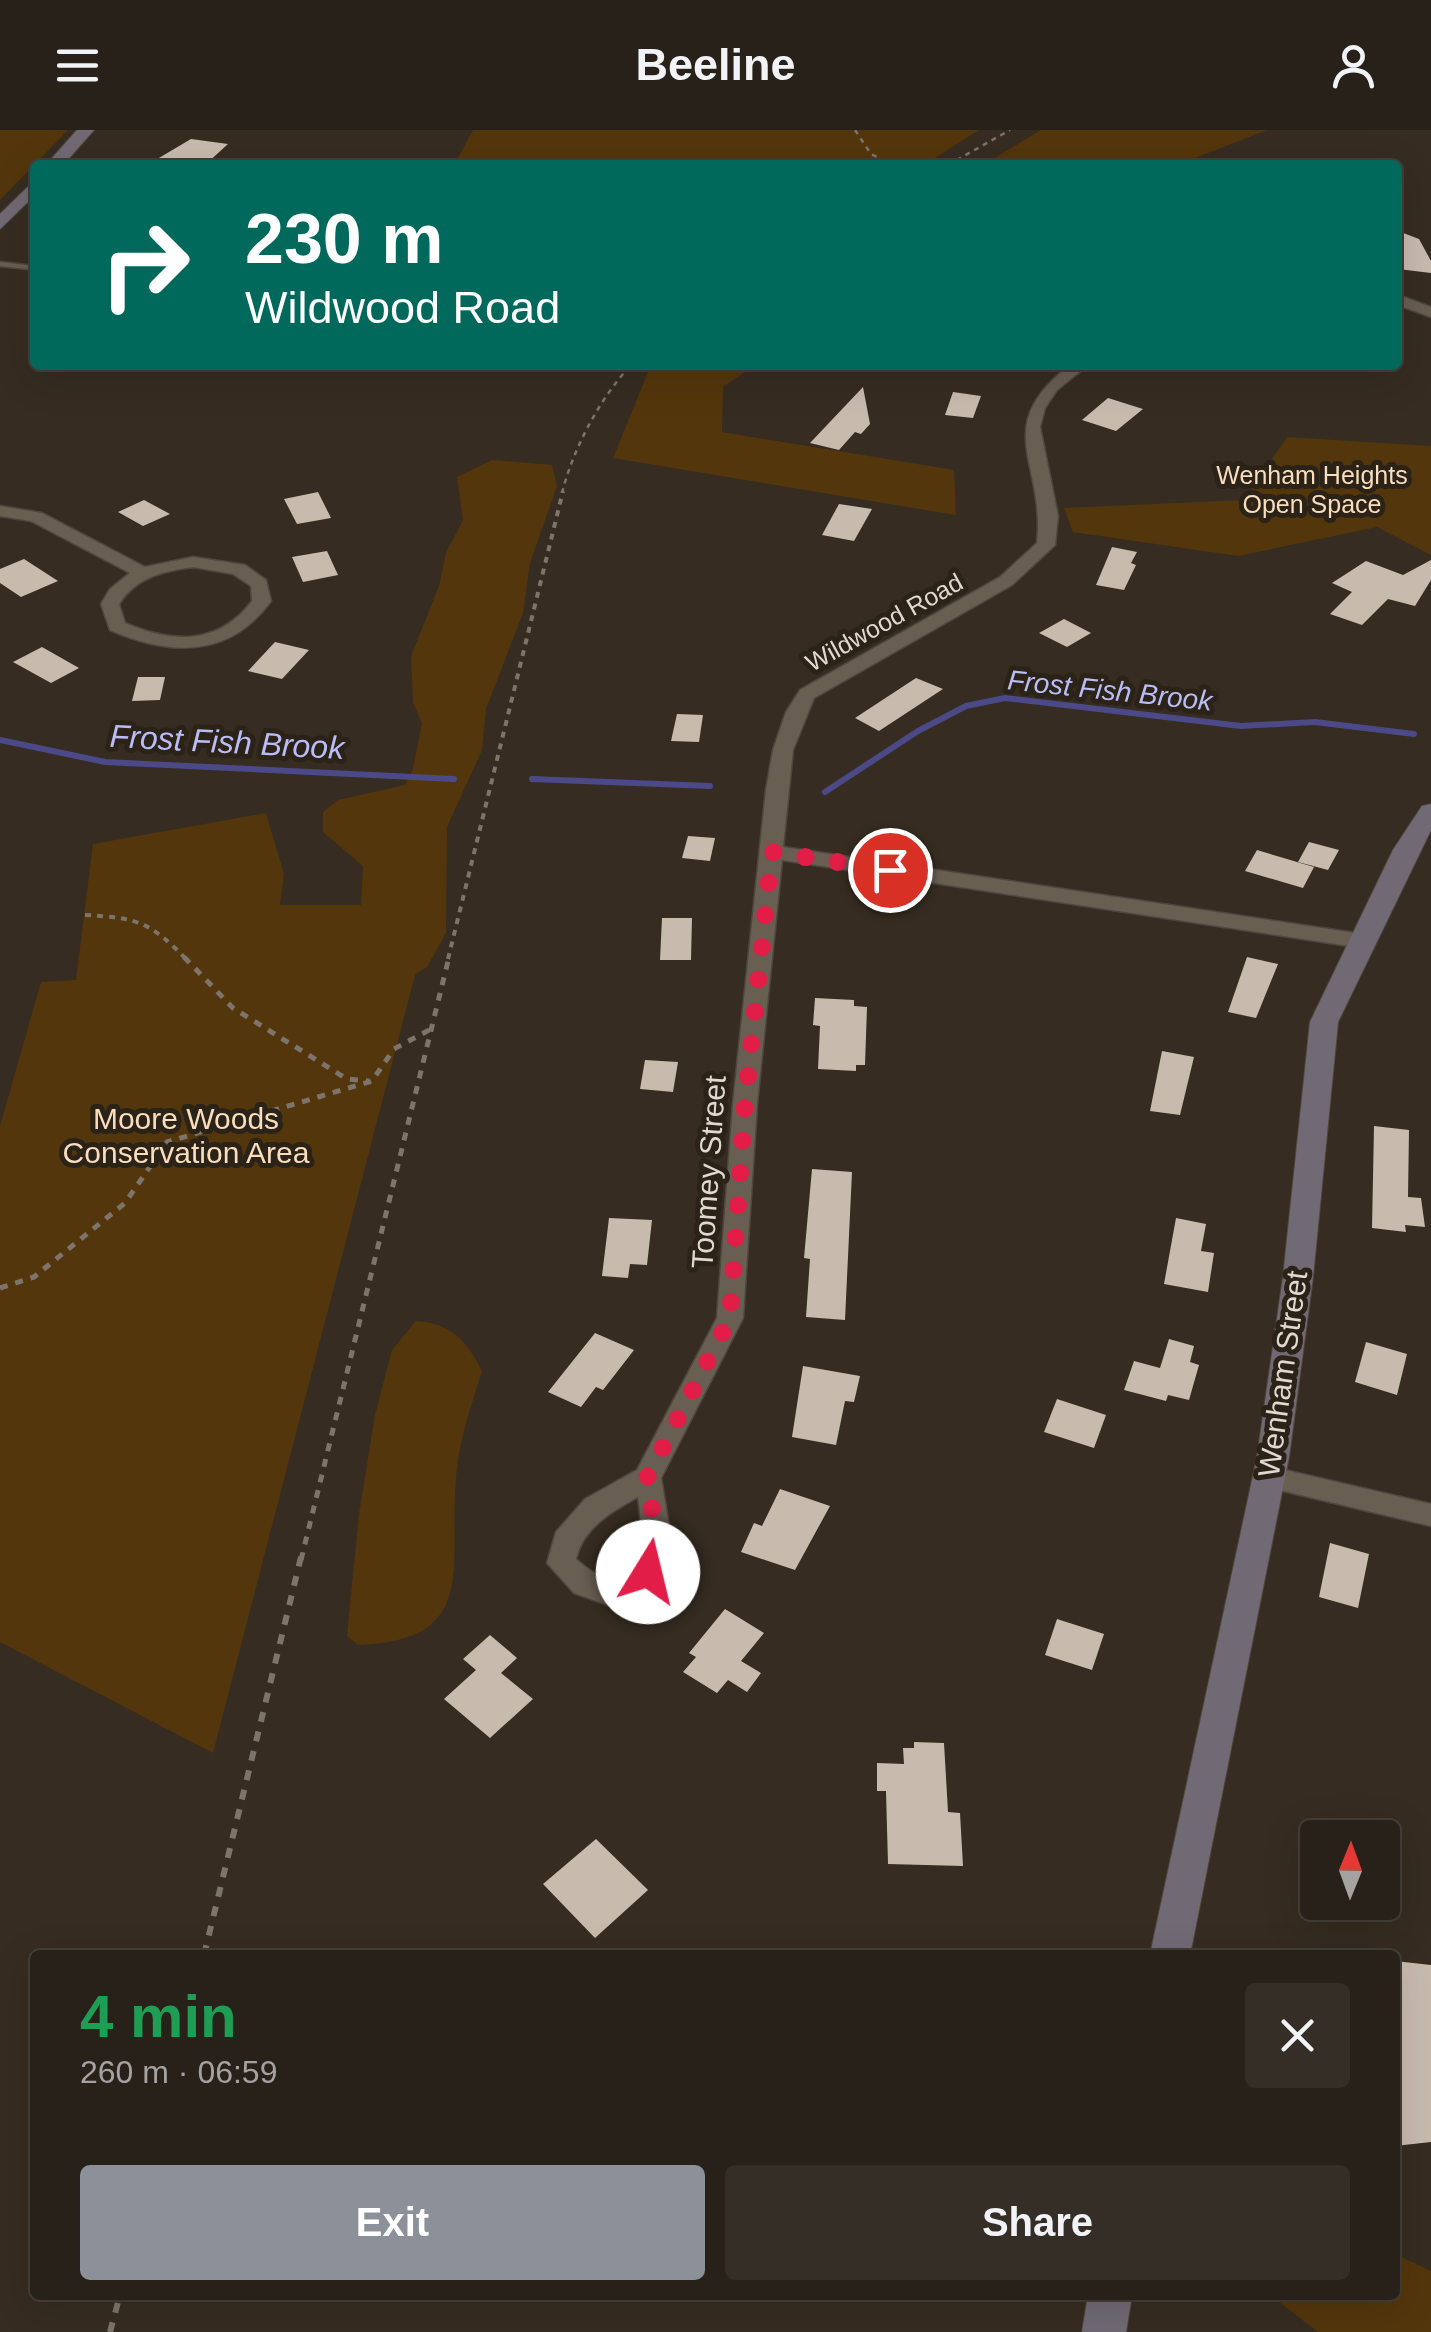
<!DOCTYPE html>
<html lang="en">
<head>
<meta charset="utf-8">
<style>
  body { margin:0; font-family:Helvetica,sans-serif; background:#342e26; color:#f1f3f6; height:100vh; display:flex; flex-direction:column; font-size:38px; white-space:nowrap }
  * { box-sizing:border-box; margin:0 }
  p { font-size:32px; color:#a5a3a2 }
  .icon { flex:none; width:55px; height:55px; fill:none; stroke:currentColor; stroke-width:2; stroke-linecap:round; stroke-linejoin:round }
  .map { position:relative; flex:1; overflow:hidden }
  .sheet { position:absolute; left:30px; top:1820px; width:1370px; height:350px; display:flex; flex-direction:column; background:#282119; border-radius:10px; box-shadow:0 10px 40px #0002,0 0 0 2px #443e38 }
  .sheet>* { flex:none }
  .guide { position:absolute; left:30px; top:30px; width:1372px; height:210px; border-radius:10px; box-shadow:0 10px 40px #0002,0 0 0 2px #443e38; background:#00695c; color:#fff; overflow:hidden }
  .needle { width:65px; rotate:1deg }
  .tools { position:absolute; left:1300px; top:1690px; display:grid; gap:20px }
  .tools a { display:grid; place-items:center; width:100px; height:100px; border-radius:10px; background:#282119; box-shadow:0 10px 40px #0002,0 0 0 2px #443e38; font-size:50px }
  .pin { position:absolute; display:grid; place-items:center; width:85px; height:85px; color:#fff; margin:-42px; border:5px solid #fff; border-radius:50%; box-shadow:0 2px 10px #0007 }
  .me { position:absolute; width:110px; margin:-55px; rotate:9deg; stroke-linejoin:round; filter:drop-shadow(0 0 8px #0008) }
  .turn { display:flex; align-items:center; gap:35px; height:210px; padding:0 50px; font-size:45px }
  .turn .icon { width:130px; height:130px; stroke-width:2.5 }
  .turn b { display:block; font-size:70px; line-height:85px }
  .round { display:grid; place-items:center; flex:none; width:105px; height:105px; border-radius:10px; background:#342e26 }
  .headline { display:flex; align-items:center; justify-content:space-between; height:170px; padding:0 50px }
  h1 { font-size:60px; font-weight:800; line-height:75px; color:#1e9e55 }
  .cta { display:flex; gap:20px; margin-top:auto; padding:20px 50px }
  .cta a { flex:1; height:115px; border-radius:10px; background:#8c9099; color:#fff; font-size:40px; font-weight:800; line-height:115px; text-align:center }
  .cta a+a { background:#342e26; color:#f1f3f6 }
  header { display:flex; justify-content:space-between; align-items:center; height:130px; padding:0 50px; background:#282119; font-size:45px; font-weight:800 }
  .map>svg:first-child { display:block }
  .green { fill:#54360c }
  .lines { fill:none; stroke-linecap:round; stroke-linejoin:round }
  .stream { stroke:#4b4987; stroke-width:6 }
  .building { fill:#c7bbae }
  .service-casing { stroke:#4f473e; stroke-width:3 }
  .minor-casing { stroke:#4f473e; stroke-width:3 }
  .secondary-casing { stroke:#4f473e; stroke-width:2 }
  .path-far3 { stroke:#7d746b; stroke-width:2.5; stroke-dasharray:5 5; stroke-linecap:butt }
  .path-far2 { stroke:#7d746b; stroke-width:4; stroke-dasharray:6 6; stroke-linecap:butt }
  .path-far1 { stroke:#7d746b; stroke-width:5; stroke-dasharray:8 8; stroke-linecap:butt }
  .path { stroke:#7d746b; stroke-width:6; stroke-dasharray:10 10; stroke-linecap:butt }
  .service { fill:#695e52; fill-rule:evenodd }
  .minor { fill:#695e52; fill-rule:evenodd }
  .secondary { fill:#716a75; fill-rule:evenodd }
  .route { stroke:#e11d48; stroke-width:18; stroke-dasharray:0 32.4 }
  .labels { text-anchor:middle; stroke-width:10; stroke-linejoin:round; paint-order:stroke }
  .far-park-label { font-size:25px; fill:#f9ddbd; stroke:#2b2218 }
  .far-street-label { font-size:25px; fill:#dfd9d2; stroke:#2b2218 }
  .far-water-label { font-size:28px; font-style:italic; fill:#babdf5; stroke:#2b2218 }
  .park-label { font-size:30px; fill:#f9ddbd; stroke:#2b2218 }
  .street-label { font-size:30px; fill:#dfd9d2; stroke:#2b2218 }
  .water-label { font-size:32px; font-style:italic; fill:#babdf5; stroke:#2b2218 }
</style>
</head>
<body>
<header><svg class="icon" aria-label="menu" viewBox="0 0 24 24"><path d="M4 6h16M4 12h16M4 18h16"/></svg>Beeline<svg class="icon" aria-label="person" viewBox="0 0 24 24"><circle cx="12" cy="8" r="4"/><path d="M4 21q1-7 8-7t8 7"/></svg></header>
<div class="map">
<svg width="1431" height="2202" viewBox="0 0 1431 2202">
  <rect width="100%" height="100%" fill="#362c21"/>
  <!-- green -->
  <g class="green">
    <polygon points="0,0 68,0 0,70"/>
    <polygon points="473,0 979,0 924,35 454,35"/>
    <polygon points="1041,0 1267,0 1177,35 983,35"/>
    <polygon points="651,235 755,235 723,257 722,302 954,340 956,385 613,328"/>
    <polygon points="1287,307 1431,316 1431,425 1377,397 1238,426 1073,402 1064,378 1244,370"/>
    <polygon points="492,330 552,335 557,356 530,433 523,483 486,579 482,620 447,697 446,803 427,837 415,845 213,1623 0,1512 0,996 41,852 76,850 93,714 266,683 284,744 280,775 361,775 363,736 323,702 323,682 338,670 405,655 413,639 422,593 413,573 411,526 439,456 446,423 463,390 457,347"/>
    <path d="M416,1191C451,1193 467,1211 482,1241C471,1276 459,1310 456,1347C448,1436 481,1511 358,1515L347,1506L359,1384L375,1285L392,1220Z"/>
    <polygon points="1395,2124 1431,2141 1431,2202 1318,2202 1270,2165 1395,2165"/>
  </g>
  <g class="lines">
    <!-- stream -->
    <g class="stream">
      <polyline points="0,610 105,632 454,649"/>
      <polyline points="532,649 710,656"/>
      <polyline points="825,662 918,601 966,576 1005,568 1241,596 1315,592 1414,604"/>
    </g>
  </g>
  <!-- building -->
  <g class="building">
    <polygon points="191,9 228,14 205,35 147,35"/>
    <polygon points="1398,101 1419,109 1431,131 1431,143 1398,139"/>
    <polygon points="863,257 870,294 861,304 855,302 839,320 810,313"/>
    <polygon points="953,262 981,266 973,288 945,285"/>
    <polygon points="1108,268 1143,279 1116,301 1082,290"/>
    <polygon points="318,362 331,388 297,394 284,369"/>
    <polygon points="144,370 170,384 143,396 118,382"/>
    <polygon points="839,374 872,379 854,411 822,405"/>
    <polygon points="1112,417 1137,422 1131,433 1136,435 1124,460 1096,455"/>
    <polygon points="327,421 338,445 303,452 292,427"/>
    <polygon points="24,429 58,451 21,467 0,453 0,439"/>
    <polygon points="1431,430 1431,450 1415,476 1388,469 1362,495 1330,484 1352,462 1332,453 1366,431 1403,445"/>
    <polygon points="1064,489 1091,503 1067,517 1039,503"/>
    <polygon points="275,512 309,520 282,549 248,541"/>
    <polygon points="42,517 79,538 51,553 13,532"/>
    <polygon points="138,547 165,547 160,570 132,571"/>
    <polygon points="916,548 943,559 879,601 855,588"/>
    <polygon points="677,584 703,585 699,612 671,611"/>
    <polygon points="688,706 715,708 710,731 682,728"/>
    <polygon points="1309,712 1339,720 1328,740 1298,732"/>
    <polygon points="1257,720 1314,737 1303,758 1245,741"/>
    <polygon points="662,788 692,788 691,830 660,830"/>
    <polygon points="1247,827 1278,834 1256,888 1228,882"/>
    <polygon points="815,868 854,870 854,876 867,877 865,935 856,935 856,941 818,939 820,896 813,895"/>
    <polygon points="1162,921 1194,927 1180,985 1150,981"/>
    <polygon points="645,930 678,932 673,962 640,959"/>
    <polygon points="1374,996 1409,1000 1408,1067 1421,1068 1425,1097 1405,1095 1406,1102 1372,1098"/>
    <polygon points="812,1039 852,1042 845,1190 806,1187 810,1129 804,1128"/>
    <polygon points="609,1088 652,1090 647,1135 630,1134 628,1148 602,1146"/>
    <polygon points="1176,1088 1206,1094 1201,1121 1214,1123 1208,1162 1164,1154"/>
    <polygon points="595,1203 634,1220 603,1260 596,1257 581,1277 548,1262"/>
    <polygon points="1169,1209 1194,1216 1190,1232 1199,1235 1189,1270 1168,1265 1166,1271 1124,1260 1134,1231 1160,1238"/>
    <polygon points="1366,1212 1407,1224 1397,1265 1355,1252"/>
    <polygon points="803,1236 860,1246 854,1272 845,1271 836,1315 792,1307"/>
    <polygon points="1057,1269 1106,1285 1094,1318 1044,1302"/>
    <polygon points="780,1359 830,1376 795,1440 741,1422 754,1393 762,1396"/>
    <polygon points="1330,1413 1369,1424 1358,1478 1319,1467"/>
    <polygon points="725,1479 764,1503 741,1531 761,1543 747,1562 728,1550 717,1563 683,1542 696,1527 689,1523"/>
    <polygon points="1057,1489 1104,1504 1092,1540 1045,1525"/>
    <polygon points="490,1505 517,1528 501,1543 533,1569 490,1608 444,1569 476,1540 463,1529"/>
    <polygon points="914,1612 944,1613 948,1682 960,1683 963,1736 888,1734 886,1661 877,1661 877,1633 904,1634 903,1618 914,1618"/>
    <polygon points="596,1709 648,1760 595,1808 543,1754"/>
    <polygon points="1395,1831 1431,1835 1431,2012 1395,2016"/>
  </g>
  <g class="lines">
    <defs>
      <polygon id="service" points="0,132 35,136 35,140 0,136"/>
      <g id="minor">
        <polygon points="1398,165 1431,177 1431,187 1398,175"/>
        <path d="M1070,235H1088L1057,260L1045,278L1040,297L1058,386L1055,415L1012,455L814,568L793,620L783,717L1362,804L1373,811L1362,818L782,730L757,974L743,1188L661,1348L670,1402L665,1434L652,1455L638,1465L608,1475L574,1463L547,1433L556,1402L585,1369L637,1340L717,1188L733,974L766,660L773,620L786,582L800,560L1000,447L1037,413C1046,332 989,298 1070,235ZM638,1367C646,1415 635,1482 576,1429C583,1398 611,1382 638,1367Z"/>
        <path d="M0,376L42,383L145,437L193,427L245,435L266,450L271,471C229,529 170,526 110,500L101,474L110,459L130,443L31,391L0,386ZM193,437L233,444L251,456L252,471C218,516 172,513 125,493L119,474C136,447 164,441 193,437Z"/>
        <polygon points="1268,1336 1431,1374 1431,1396 1258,1355 1254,1347 1258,1339"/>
      </g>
      <g id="secondary">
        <polygon points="77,0 94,0 63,35 46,35"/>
        <polygon points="35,50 35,65 0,99 0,84"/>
        <polygon points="1431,674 1431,700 1338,892 1313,1147 1289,1327 1190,1825 1150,1825 1257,1327 1283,1147 1310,892 1393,720 1422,676"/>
        <polygon points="1088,2165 1132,2165 1126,2202 1082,2202"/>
      </g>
    </defs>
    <!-- service casing -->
    <use href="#service" class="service-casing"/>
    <!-- minor casing -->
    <use href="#minor" class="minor-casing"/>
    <!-- secondary casing -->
    <use href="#secondary" class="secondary-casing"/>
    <!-- path-far3 -->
    <g class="path-far3">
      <polyline points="855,0 871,24 894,35"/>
      <polyline points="948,35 1010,0"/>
      <path d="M562,363C573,319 600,268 631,235"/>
    </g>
    <!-- path-far2 -->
    <g class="path-far2">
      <path d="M85,785C137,788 149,791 186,829"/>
      <polyline points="448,829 563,361"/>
    </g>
    <!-- path-far1 -->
    <g class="path-far1">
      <polyline points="184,827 233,878 347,949 369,951"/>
      <polyline points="0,1158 34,1147 125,1073 167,1012 372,951 394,919 431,899"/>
      <polyline points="301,1430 449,827"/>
    </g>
    <!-- path -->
    <g class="path">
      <polyline points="204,1825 301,1427"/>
      <polyline points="110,2202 120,2165"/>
    </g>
    <!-- service -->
    <use href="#service" class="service"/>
    <!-- minor -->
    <use href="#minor" class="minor"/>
    <!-- secondary -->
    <use href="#secondary" class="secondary"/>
  </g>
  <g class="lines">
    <!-- route -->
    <polyline class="route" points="648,1442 656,1405 647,1348 730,1188 745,974 772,722 890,740"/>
  </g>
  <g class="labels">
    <!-- far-park labels -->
    <g class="far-park-label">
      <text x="1312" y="354">Wenham Heights<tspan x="1312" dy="29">Open Space</tspan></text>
    </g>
    <!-- far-street labels -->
    <g class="far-street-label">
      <text transform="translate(884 492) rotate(-29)" y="9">Wildwood Road</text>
    </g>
    <!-- far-water labels -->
    <g class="far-water-label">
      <text transform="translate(1110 560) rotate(6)" y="10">Frost Fish Brook</text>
    </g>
    <!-- park labels -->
    <g class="park-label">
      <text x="186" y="999">Moore Woods<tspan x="186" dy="34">Conservation Area</tspan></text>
    </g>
    <!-- street labels -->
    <g class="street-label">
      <text transform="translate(709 1042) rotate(-86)" y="10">Toomey Street</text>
      <text transform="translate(1283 1244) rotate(-82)" y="10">Wenham Street</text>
    </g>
    <!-- water labels -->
    <g class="water-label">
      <text transform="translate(227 612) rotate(3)" y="11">Frost Fish Brook</text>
    </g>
  </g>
</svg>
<div class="tools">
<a><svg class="needle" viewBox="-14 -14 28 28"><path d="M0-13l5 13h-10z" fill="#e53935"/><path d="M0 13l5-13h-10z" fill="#a5a3a2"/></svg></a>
</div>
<div class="pin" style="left:890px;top:740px;background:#d93025"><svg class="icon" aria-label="arrive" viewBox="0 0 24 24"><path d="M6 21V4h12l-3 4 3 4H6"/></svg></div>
<svg class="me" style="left:648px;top:1442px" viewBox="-20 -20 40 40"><circle r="19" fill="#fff"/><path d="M0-13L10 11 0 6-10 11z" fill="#e11d48"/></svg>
<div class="guide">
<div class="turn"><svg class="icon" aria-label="right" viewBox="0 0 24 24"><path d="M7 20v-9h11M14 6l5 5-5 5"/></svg><div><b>230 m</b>Wildwood Road</div></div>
</div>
<section class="sheet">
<div class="headline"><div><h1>4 min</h1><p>260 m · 06:59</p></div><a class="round"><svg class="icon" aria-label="close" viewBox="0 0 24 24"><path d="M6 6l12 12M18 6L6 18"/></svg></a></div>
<div class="cta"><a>Exit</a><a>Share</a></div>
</section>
</div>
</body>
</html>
